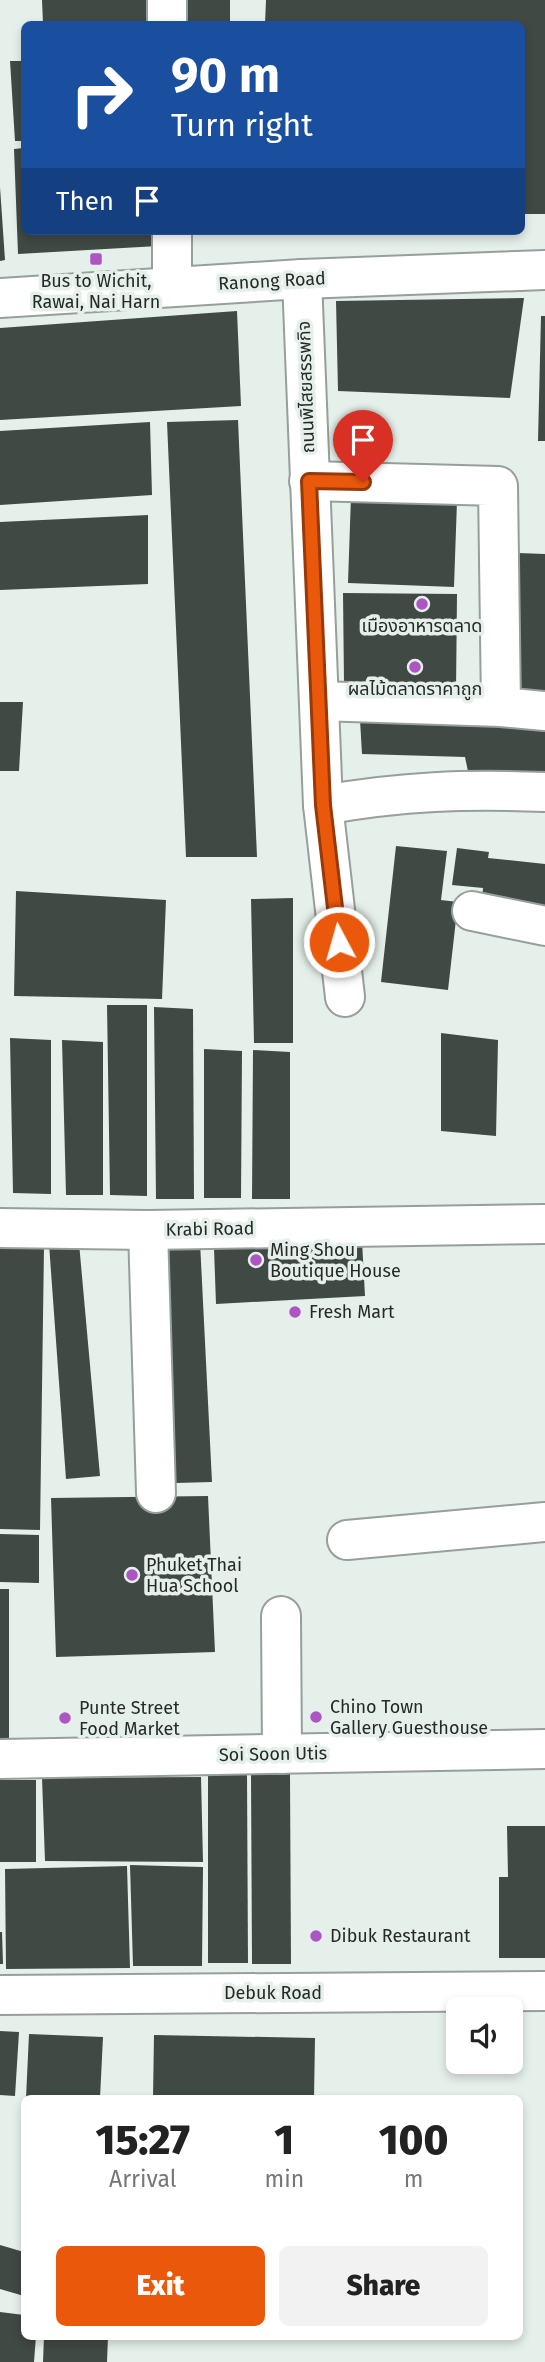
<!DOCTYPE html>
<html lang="en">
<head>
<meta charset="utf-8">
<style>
  body { margin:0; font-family:"Fira Sans","Noto Sans Thai",sans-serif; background:#f2f2f2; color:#222; height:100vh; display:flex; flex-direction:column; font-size:26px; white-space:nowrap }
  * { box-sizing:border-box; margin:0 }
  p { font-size:23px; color:#767676 }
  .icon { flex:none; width:38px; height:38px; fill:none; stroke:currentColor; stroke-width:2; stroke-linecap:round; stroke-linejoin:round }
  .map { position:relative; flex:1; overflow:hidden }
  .panel { position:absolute; left:21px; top:2095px; width:502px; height:245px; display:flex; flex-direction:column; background:#fff; border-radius:10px; box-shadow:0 4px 10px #0003 }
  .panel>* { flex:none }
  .hud { position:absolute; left:21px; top:21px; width:504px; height:214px; border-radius:10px; box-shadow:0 4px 10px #0003; background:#1a4fa0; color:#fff; overflow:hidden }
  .buttons { position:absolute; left:446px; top:1997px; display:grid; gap:14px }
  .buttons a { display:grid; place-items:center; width:77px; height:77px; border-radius:10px; background:#fff; box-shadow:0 4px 10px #0003; font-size:35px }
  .pin { position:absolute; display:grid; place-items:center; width:60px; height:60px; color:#fff; margin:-72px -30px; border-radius:50% 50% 50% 0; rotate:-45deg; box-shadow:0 0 7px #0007 }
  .pin .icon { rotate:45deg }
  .me { position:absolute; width:77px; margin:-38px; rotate:354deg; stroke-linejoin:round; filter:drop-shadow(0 0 5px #0008) }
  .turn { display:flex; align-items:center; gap:24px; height:147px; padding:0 35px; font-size:32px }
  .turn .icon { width:91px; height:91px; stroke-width:2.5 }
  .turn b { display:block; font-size:49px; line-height:60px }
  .then { display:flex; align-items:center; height:66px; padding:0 35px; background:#0003; gap:14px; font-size:26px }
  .eta { display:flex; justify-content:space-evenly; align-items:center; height:119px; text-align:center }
  .eta b { font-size:42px; font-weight:800; line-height:49px }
  .primary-button { display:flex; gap:14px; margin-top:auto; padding:14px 35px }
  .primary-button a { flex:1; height:80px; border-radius:10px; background:#ea580c; color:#fff; font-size:28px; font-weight:800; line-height:80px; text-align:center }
  .primary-button a+a { background:#f2f2f2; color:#222 }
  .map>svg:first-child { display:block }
  .building { fill:#414944 }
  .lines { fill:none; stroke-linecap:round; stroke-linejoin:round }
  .minor-casing { stroke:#979f9a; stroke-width:42 }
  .minor { stroke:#fff; stroke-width:38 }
  .route-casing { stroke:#983908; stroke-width:18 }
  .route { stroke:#ea580c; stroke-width:12 }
  .poi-dot { fill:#ac55c3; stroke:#e6f0ea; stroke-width:2.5 }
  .labels { text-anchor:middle; stroke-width:7; stroke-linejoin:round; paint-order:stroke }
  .poi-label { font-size:18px; fill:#262927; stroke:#e6f0ea; text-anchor:start }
  .street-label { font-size:18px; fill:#262927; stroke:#e6f0ea }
</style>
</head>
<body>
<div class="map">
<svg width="545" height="2362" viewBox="0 0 545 2362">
  <rect width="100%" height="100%" fill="#e6f0ea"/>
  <!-- building -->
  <g class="building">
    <polygon points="42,0 146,0 147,24 43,24"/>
    <rect x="179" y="0" width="51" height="24"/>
    <polygon points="266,0 545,0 545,214 522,214 522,24 265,24"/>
    <polygon points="10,61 24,61 24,141 15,141"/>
    <polygon points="24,148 24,231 157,231 158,246 18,254 14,149"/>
    <polygon points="0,187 5,260 0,261"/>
    <polygon points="524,298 510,398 338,391 336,301"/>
    <polygon points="237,311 241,406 0,420 0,328"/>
    <polygon points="541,316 545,316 545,441 538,441"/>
    <polygon points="238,420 257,857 186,857 167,422"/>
    <polygon points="150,422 152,495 0,505 0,431"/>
    <polygon points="351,496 457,501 454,587 348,583"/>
    <polygon points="148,515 148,584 0,590 0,522"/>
    <polygon points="518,553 545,554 545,702 506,700"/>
    <polygon points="343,593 457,594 456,690 344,683"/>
    <polygon points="0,702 23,702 19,771 0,771"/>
    <polygon points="545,718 545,776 469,776 465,757 362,754 360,720"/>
    <polygon points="396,846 447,851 441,900 458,902 448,990 381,982"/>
    <polygon points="457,848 489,852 488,858 545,864 545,917 481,910 483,888 452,885"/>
    <polygon points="16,891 166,900 162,999 14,996"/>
    <polygon points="293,898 293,1043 254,1043 251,899"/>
    <polygon points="107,1005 147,1005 147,1196 110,1195"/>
    <polygon points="154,1007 193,1009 194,1199 156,1199"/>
    <polygon points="441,1033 498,1040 496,1136 441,1131"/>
    <polygon points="10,1038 51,1040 51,1194 13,1193"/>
    <polygon points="62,1040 103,1042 103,1195 66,1195"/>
    <polygon points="204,1049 242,1051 241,1198 204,1198"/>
    <polygon points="253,1050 290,1052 290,1199 252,1199"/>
    <polygon points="362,1241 365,1296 216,1304 214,1248"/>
    <polygon points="200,1242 212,1482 176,1483 163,1243"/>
    <polygon points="79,1243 100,1476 66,1479 49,1244"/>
    <polygon points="0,1247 44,1247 40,1530 0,1529"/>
    <polygon points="208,1496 215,1652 56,1657 51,1498"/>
    <polygon points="0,1534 39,1535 39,1583 0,1582"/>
    <rect x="0" y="1589" width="9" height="159"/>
    <polygon points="247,1773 248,1963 208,1963 208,1774"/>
    <polygon points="290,1774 291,1964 252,1964 251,1775"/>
    <polygon points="201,1777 203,1862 45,1861 42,1778"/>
    <rect x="0" y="1780" width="36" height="82"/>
    <polygon points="507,1826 545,1826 545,1958 499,1958 499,1877 508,1877"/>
    <polygon points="130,1865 203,1867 202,1966 133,1966"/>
    <polygon points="127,1866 130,1968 6,1969 5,1869"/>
    <polygon points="0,1932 2,1932 3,1964 0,1964"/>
    <polygon points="0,2031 19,2032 15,2096 0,2095"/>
    <polygon points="29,2034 103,2037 100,2098 26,2098"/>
    <polygon points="154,2035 315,2038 314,2098 153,2098"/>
    <polygon points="0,2245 24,2252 24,2296 0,2289"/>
    <polygon points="0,2312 24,2315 24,2336 36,2336 34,2362 0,2362"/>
    <polygon points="44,2336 108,2336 107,2362 43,2362"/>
  </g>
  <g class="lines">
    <defs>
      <g id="minor">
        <polyline points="167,0 167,24"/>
        <polyline points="172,231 172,287"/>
        <polyline points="302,279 323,805 345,997"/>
        <polyline points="0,298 302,279 545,270"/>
        <polyline points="309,481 498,486 501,707 319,701"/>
        <polyline points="501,707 545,711"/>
        <path d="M323,805C404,791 464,789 545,792"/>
        <polyline points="472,911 545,926"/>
        <polyline points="0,1228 148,1230 545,1224"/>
        <polyline points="148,1230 156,1493"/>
        <polyline points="347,1540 545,1522"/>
        <polyline points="281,1616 282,1754"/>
        <polyline points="0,1759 545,1749"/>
        <polyline points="0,1995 545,1991"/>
      </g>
    </defs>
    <!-- minor casing -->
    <use href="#minor" class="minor-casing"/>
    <!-- minor -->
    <use href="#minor" class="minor"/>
  </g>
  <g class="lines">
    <defs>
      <polyline id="route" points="339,942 323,805 309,481 363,482"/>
    </defs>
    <!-- route casing -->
    <use href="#route" class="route-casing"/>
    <!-- route -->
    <use href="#route" class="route"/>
  </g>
  <!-- markers -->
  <g class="poi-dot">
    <rect x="89" y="252" width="14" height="14" rx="3.5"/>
    <circle cx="422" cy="604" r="7"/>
    <circle cx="415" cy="667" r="7"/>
    <circle cx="256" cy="1260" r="7"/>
    <circle cx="295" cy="1312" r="7"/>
    <circle cx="132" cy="1575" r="7"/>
    <circle cx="316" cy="1717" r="7"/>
    <circle cx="65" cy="1718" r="7"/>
    <circle cx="316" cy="1936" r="7"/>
  </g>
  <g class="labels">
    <!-- poi labels -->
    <g class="poi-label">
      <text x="96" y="287" text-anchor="middle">Bus to Wichit,<tspan x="96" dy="21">Rawai, Nai Harn</tspan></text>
      <text x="422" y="632" text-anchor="middle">เมืองอาหารตลาด</text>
      <text x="415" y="695" text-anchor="middle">ผลไม้ตลาดราคาถูก</text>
      <text x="270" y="1256">Ming Shou<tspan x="270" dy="21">Boutique House</tspan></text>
      <text x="309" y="1318">Fresh Mart</text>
      <text x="146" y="1571">Phuket Thai<tspan x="146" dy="21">Hua School</tspan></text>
      <text x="330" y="1713">Chino Town<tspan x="330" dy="21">Gallery Guesthouse</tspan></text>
      <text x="79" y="1714">Punte Street<tspan x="79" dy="21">Food Market</tspan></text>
      <text x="330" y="1942">Dibuk Restaurant</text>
    </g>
    <!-- street labels -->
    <g class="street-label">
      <text transform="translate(272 281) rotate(-3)" y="6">Ranong Road</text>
      <text transform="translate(306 387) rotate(-92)" y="6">ถนนพิไสยสรรพกิจ</text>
      <text transform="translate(210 1229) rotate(-1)" y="6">Krabi Road</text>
      <text transform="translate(273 1754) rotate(-1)" y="6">Soi Soon Utis</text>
      <text x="273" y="1999">Debuk Road</text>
    </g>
  </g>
</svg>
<div class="buttons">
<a><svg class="icon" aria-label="sound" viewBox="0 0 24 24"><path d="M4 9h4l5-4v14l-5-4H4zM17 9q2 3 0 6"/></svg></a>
</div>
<div class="pin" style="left:363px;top:482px;background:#d93025"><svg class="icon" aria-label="arrive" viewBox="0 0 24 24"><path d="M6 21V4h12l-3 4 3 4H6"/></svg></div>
<svg class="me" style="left:339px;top:942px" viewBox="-20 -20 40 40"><circle r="17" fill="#ea580c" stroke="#fff" stroke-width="3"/><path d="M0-11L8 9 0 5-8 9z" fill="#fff"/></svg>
<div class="hud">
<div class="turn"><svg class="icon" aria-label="right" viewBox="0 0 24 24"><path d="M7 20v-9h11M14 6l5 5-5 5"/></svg><div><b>90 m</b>Turn right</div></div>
<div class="then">Then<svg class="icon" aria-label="arrive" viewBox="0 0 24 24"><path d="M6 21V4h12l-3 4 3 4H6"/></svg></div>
</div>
<section class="panel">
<div class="eta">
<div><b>15:27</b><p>Arrival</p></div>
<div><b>1</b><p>min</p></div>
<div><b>100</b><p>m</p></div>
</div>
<div class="primary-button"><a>Exit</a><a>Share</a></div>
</section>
</div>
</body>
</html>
